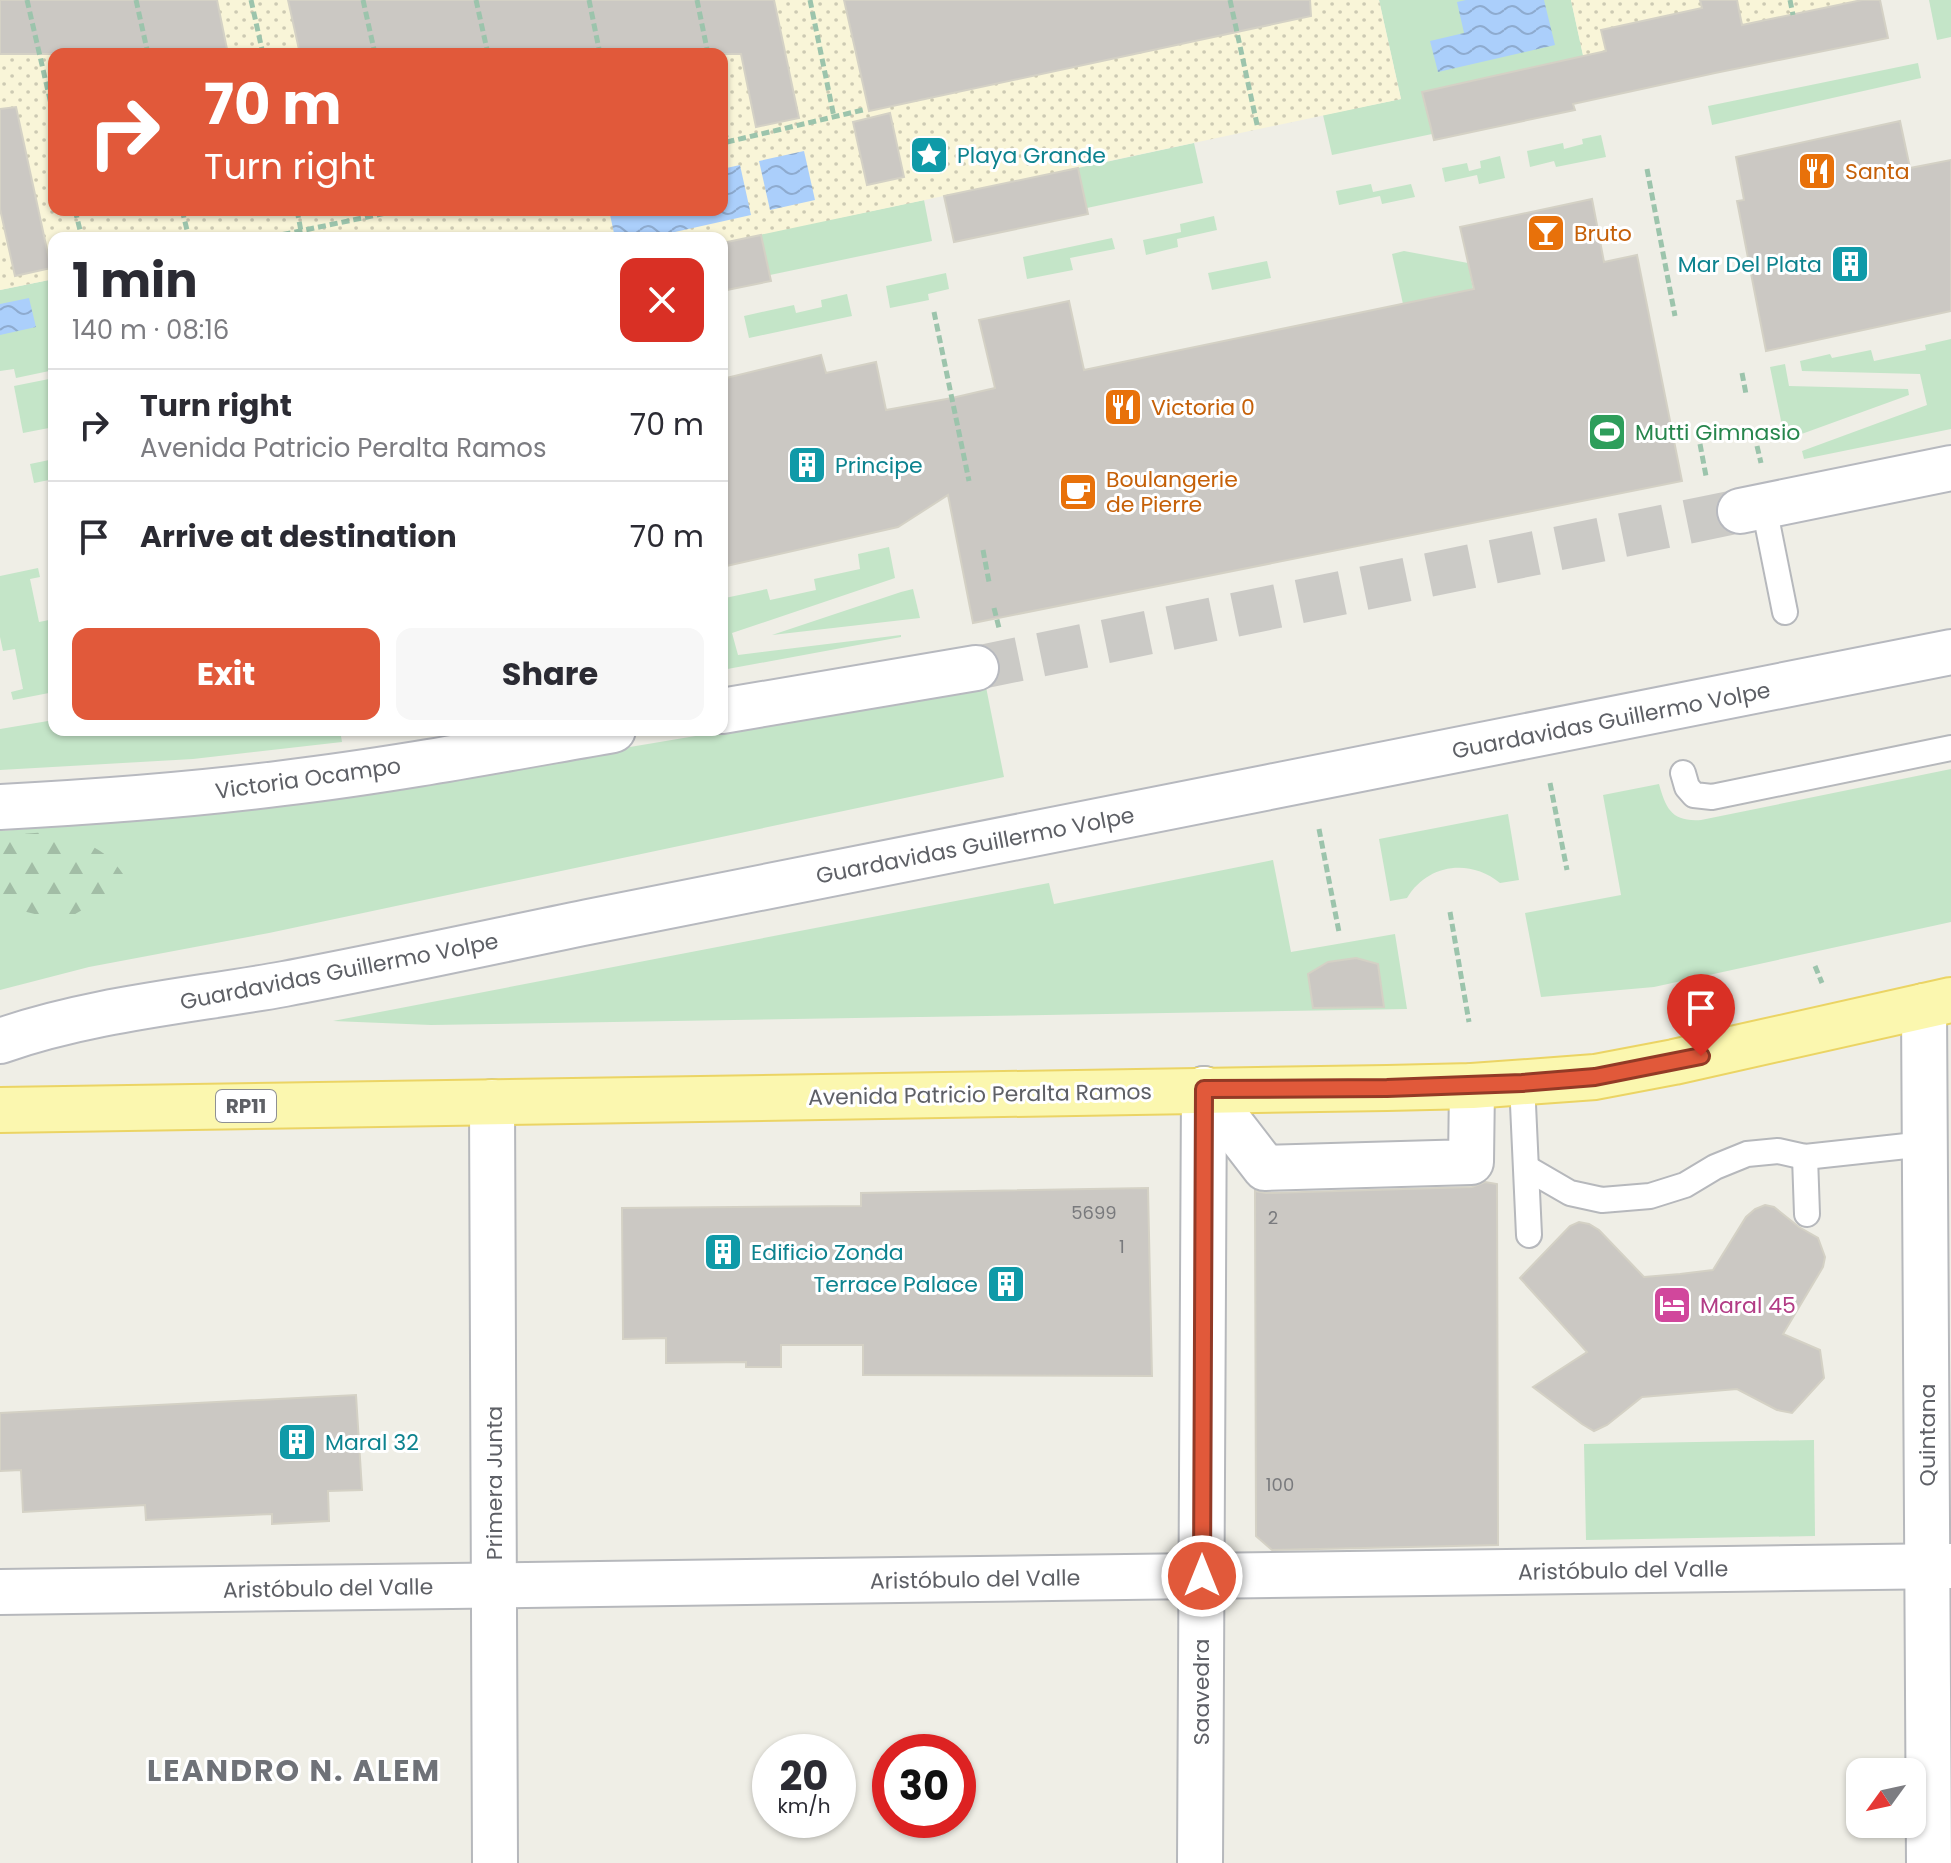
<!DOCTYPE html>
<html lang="en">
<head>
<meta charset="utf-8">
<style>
  body { margin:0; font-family:Poppins,sans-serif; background:#f7f7f7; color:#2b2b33; height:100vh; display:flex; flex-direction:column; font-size:30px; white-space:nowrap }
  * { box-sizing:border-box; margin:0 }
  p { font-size:26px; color:#7c7c81 }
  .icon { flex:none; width:44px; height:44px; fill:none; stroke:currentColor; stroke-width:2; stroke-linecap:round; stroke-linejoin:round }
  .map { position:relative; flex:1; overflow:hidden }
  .drawer { position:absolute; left:48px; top:232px; width:680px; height:504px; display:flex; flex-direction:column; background:#fff; border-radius:16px; box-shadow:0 2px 6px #0004 }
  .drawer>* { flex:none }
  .hud { position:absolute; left:48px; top:48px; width:680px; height:168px; border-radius:16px; box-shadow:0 2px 6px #0004; background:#e1593a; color:#fff; overflow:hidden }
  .needle { width:52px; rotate:237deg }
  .tools { position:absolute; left:1846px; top:1758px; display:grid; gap:16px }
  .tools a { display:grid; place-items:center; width:80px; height:80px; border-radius:16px; background:#fff; box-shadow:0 2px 6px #0004; font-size:40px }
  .speed { position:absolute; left:752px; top:1734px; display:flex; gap:16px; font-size:40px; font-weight:700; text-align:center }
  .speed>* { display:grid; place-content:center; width:104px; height:104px; border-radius:50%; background:#fff; box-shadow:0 2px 6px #0004; line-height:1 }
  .speed small { font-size:20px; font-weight:400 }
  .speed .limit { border:12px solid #d22; background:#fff; color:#111 }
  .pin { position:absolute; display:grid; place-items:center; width:68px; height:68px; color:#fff; margin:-82px -34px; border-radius:50% 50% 50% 0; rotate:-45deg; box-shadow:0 0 8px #0007 }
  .pin .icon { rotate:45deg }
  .me { position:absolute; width:88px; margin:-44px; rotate:0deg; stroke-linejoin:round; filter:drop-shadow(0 0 6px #0008) }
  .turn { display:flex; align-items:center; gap:28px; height:168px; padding:0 24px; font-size:36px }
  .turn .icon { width:104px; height:104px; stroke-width:2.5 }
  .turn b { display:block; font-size:56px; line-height:68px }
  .round { display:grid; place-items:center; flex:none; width:84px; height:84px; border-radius:16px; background:#f7f7f7 }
  .summary { display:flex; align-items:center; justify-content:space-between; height:136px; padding:0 24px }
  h1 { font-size:48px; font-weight:700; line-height:60px }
  .cta { display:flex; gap:16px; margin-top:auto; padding:16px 24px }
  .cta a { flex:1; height:92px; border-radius:16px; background:#e1593a; color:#fff; font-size:32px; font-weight:700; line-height:92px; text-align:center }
  .cta a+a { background:#f7f7f7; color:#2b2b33 }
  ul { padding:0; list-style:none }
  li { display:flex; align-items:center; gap:24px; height:112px; padding:0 24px; border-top:2px solid #e1e1e2 }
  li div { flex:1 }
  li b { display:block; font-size:30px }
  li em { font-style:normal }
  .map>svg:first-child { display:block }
  .green { fill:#c4e5c8 }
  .forest { fill:url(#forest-firs) }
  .sand { fill:url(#sand-dots); fill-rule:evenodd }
  .water { fill:url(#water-waves) }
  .building { fill:#cbc8c3; stroke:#d4d1c5; stroke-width:2 }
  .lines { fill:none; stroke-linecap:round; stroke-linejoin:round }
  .secondary-tunnel { stroke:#cbcac6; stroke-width:44; stroke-dasharray:44 22; stroke-linecap:butt }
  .lane-casing { stroke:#b6b8bc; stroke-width:28 }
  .street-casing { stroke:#b6b8bc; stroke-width:48 }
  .secondary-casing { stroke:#b7b9bf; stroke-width:48 }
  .primary-casing { stroke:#ebd464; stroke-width:48 }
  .path { stroke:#9cc4ac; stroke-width:5; stroke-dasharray:8 4; stroke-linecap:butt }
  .lane { stroke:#fff; stroke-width:24 }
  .street { stroke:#fff; stroke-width:44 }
  .secondary { stroke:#fff; stroke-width:44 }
  .primary { stroke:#fbf7af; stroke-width:44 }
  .route-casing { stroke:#923a26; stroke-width:20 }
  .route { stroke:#e1593a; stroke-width:14 }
  .labels { text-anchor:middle; stroke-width:6; stroke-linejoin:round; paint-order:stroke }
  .number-label { font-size:18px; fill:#797a7d }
  .shield { fill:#fff; stroke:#8e9094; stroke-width:2 }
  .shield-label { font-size:20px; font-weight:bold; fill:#5e6066 }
  .culture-label { font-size:22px; fill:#0d838f; stroke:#fff; text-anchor:start }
  .food-label { font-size:22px; fill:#c56008; stroke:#fff; text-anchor:start }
  .leisure-label { font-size:22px; fill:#27864d; stroke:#fff; text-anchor:start }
  .street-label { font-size:22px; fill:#5e6066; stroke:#fff }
  .hotel-label { font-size:22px; fill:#b23c85; stroke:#fff; text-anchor:start }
  .district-label { font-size:30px; font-weight:bold; letter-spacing:2px; fill:#6f7278; stroke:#fff }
</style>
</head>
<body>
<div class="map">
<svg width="1951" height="1863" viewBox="0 0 1951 1863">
  <defs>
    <pattern id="forest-firs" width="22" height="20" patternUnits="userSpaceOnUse" patternTransform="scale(2)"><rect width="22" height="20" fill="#c4e5c8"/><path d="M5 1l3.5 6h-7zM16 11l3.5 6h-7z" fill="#a2bda6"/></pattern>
    <pattern id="sand-dots" width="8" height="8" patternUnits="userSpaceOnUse" patternTransform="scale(2)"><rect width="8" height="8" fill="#f9f5d8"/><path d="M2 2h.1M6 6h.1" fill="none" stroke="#cdcab3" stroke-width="1.8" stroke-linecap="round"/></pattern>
    <pattern id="water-waves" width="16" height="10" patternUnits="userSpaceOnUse" patternTransform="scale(2)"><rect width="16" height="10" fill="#abcffb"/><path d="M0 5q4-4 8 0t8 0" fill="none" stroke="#8eabcf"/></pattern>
  </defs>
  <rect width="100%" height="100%" fill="#efeee6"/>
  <!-- green -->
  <g class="green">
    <polygon points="1379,0 1571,0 1590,87 1564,60 1423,92 1432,134 1332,155 1323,115 1401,99"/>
    <polygon points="1929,0 1951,0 1951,37 1937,40"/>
    <polygon points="1918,63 1921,78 1712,125 1708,106"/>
    <polygon points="1601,135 1606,157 1556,167 1554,161 1530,167 1527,151 1563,143 1564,149 1583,144 1582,139"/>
    <polygon points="1194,143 1203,183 1087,208 1078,168"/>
    <polygon points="1500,156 1505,178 1479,184 1477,175 1445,182 1442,168 1467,163 1469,171 1481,168 1480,161"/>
    <polygon points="1371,184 1373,192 1411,184 1415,197 1382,204 1380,196 1339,205 1336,191"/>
    <polygon points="924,200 932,241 770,275 761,235 722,243 722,210 838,218"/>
    <polygon points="1214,216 1217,230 1177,239 1178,247 1146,255 1143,240 1181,232 1180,224"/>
    <polygon points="1112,238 1115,249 1070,258 1073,270 1027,279 1023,257"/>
    <polygon points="1404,251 1468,263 1473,289 1403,304 1392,254"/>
    <polygon points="1267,261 1271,278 1212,290 1208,273"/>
    <polygon points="946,273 949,289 928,294 929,300 890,308 886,286"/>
    <polygon points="54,279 54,370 16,378 14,369 0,371 0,290"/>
    <polygon points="847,294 852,316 749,338 744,316 794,305 796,313 822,307 821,300"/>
    <polygon points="1951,339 1951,429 1804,459 1802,451 1927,405 1920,374 1802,371 1800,361 1830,354 1832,358 1871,350 1874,361 1926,350 1925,345"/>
    <polygon points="1785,364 1789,386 1908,389 1909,395 1785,440 1770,367"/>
    <polygon points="54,378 54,427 23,433 14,386"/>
    <polygon points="54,459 54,479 34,483 30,464"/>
    <polygon points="889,547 895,578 732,633 738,655 901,635 901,637 722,670 722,589 725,598 767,589 770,600 816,590 814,579 860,569 858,554"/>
    <polygon points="38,568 40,577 30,579 39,622 49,620 54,644 54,692 13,700 11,692 23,689 15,649 3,651 0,637 0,576"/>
    <polygon points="913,589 920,618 772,635 901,592"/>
    <polygon points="986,687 1004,777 269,933 89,967 0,990 0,831 157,819 303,802"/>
    <polygon points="54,720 54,730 340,730 342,742 193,759 0,770 0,729"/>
    <path d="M1951,769V922L1654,987L1541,997L1525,913L1621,895L1603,795L1659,784C1666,809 1672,822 1701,820Z"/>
    <path d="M1508,814L1519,880L1500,883C1470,858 1427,864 1407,898L1390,901L1379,839Z"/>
    <polygon points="1273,860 1291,952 1395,934 1407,1009 431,1025 333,1021 1049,883 1054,904"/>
    <polygon points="1814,1440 1815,1536 1586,1540 1584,1444"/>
  </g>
  <!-- forest -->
  <path class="forest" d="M47,832C77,839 105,846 123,874L120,888L70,917L55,922C37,912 19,912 0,904V838L10,835Z"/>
  <!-- sand -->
  <g class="sand">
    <path d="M0,0H1379L1401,99L722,243V238H54V279L0,290ZM54,54H722V210H54Z"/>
    <polygon points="1571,0 1862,0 1584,60"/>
  </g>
  <!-- water -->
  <g class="water">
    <polygon points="1466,0 1544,0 1555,45 1438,72 1430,41 1464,33 1457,2"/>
    <polygon points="804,151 815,200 770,210 759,161"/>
    <polygon points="740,165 751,215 648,238 615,238 609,210 722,210 722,169"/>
    <polygon points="29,298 36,327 0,335 0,304"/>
  </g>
  <!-- building -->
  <g class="building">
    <polygon points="0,0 217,0 228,54 0,54"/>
    <polygon points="288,0 774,0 799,118 756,127 741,54 300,54"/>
    <polygon points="844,0 1310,0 1311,16 869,111"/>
    <polygon points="1700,0 1737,0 1742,25 1862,0 1880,0 1888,38 1715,73 1573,104 1575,110 1434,140 1422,92 1606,51 1601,30 1702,8"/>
    <polygon points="16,107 51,268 15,276 0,209 0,109"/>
    <polygon points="890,113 904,177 867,185 853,122"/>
    <polygon points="1900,121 1910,168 1951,160 1951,311 1766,351 1737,201 1744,200 1736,157"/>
    <polygon points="1078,168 1088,214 954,242 944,196"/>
    <polygon points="1592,199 1604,262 1637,255 1682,481 973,623 948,495 898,527 722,567 722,379 821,355 826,373 876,362 886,410 952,398 995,388 979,320 1069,301 1084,370 1474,289 1460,227"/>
    <polygon points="761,235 771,281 722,291 722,243"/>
    <polygon points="1356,958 1378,964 1384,1007 1313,1008 1308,974 1328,962"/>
    <polygon points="1485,1182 1497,1184 1498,1545 1272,1550 1256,1536 1255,1191 1266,1193 1472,1187"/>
    <polygon points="1148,1188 1152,1376 863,1375 863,1345 781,1345 781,1367 746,1367 746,1362 666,1363 666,1338 623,1339 622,1208 861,1206 861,1193"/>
    <polygon points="1765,1205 1774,1207 1799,1227 1818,1238 1825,1257 1823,1267 1783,1334 1820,1350 1824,1378 1792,1413 1777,1410 1737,1389 1642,1397 1607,1425 1594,1431 1582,1424 1533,1387 1587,1352 1520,1278 1570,1226 1579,1222 1589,1224 1599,1230 1644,1277 1680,1274 1713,1270 1746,1217 1755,1209"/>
    <polygon points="356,1395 362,1490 328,1491 329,1521 272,1524 272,1514 146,1520 145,1505 23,1512 21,1470 0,1471 0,1413"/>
  </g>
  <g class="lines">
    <!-- secondary-tunnel -->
    <polyline class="secondary-tunnel" points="976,668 1740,511"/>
    <defs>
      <g id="lane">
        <polyline points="1764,507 1785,612"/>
        <polyline points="1683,773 1687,787 1694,795 1712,797 1951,748"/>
        <polyline points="1522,1083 1529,1235"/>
        <polyline points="1805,1157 1807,1214"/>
        <polyline points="1527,1168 1570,1193 1602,1200 1650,1196 1685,1185 1715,1167 1747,1154 1778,1151 1805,1157 1925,1144"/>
      </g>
      <g id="street">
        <polyline points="1924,1006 1929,1863"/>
        <polyline points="1204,1089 1265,1168 1471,1162 1472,1086"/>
        <polyline points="492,1102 495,1863"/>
        <polyline points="0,1592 1951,1566"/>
        <polyline points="1200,1863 1204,1089"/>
      </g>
      <g id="secondary">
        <polyline points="1740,511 1951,468"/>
        <polyline points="722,711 976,668"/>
        <path d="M0,807C95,802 190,795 284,783C394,770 504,749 613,730"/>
        <path d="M0,1041C92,1009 189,1001 284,984C385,965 486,943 588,922C1042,831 1497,743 1951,652"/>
      </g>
      <polyline id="primary" points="0,1110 1387,1088 1472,1086 1595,1077 1674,1062 1951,1000"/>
    </defs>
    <!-- lane casing -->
    <use href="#lane" class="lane-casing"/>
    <!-- street casing -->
    <use href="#street" class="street-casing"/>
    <!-- secondary casing -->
    <use href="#secondary" class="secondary-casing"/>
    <!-- primary casing -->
    <use href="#primary" class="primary-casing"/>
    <!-- path -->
    <g class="path">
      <polyline points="27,0 54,117"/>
      <polyline points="136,0 148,54"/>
      <polyline points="251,0 263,54"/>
      <polyline points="363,0 375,54"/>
      <polyline points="476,0 488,54"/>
      <polyline points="589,0 600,54"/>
      <polyline points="697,0 708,54"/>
      <polyline points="810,0 834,117"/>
      <polyline points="1230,0 1258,129"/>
      <polyline points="1790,0 1793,15"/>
      <polyline points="722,118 727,142 863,110"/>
      <polyline points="1647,169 1675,316"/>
      <polyline points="75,210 82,238"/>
      <polyline points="182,210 189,238"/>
      <polyline points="297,210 301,231"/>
      <polyline points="271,237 401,210"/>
      <polyline points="934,312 969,481"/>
      <polyline points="1742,373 1746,394"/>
      <polyline points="1700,444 1706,476"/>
      <polyline points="1757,446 1761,463"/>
      <polyline points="983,550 989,582"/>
      <polyline points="994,608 999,628"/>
      <polyline points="1550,783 1567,870"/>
      <polyline points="1319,829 1339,932"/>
      <polyline points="1450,912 1469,1022"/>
      <polyline points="1815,966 1822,983"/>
    </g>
    <!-- lane -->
    <use href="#lane" class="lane"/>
    <!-- street -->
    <use href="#street" class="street"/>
    <!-- secondary -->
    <use href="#secondary" class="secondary"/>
    <!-- primary -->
    <use href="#primary" class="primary"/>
  </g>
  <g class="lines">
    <defs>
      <polyline id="route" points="1202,1576 1204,1089 1387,1088 1522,1083 1595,1077 1701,1056"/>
    </defs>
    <!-- route casing -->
    <use href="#route" class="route-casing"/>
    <!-- route -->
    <use href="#route" class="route"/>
  </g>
  <!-- icons -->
  <defs>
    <symbol id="sight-square" viewBox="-11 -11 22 22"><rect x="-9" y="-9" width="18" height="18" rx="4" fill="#0f9aa8" stroke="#fff"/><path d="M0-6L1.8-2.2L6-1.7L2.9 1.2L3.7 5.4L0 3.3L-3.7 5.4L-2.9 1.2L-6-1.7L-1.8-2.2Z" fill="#fff"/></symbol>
    <symbol id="restaurant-square" viewBox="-11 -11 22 22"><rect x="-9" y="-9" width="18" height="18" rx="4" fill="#e8710a" stroke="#fff"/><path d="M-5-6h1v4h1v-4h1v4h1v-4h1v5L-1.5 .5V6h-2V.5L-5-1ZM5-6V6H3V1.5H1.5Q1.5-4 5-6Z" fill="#fff"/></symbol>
    <symbol id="bar-square" viewBox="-11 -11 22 22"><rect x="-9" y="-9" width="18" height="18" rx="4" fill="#e8710a" stroke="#fff"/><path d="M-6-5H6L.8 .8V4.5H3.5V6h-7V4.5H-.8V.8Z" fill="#fff"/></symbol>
    <symbol id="building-square" viewBox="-11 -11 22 22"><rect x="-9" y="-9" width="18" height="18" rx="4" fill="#0f9aa8" stroke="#fff"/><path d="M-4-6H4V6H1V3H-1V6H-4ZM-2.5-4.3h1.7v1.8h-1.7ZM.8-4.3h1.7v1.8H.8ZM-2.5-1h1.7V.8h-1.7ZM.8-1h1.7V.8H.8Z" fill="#fff"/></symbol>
    <symbol id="stadium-square" viewBox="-11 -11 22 22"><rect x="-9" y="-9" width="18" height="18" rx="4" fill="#2e9e5b" stroke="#fff"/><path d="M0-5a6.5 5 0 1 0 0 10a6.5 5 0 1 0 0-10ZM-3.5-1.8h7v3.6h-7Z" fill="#fff"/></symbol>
    <symbol id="cafe-square" viewBox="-11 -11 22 22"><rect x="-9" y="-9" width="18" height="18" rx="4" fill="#e8710a" stroke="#fff"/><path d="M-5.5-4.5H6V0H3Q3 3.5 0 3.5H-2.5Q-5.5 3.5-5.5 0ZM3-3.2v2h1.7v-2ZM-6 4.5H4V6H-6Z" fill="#fff"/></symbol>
    <symbol id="hotel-square" viewBox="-11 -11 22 22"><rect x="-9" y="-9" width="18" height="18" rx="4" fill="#d1479c" stroke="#fff"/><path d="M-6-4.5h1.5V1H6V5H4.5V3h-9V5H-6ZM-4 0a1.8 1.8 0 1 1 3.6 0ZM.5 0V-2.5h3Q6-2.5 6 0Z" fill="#fff"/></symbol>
  </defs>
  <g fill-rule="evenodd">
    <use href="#sight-square" x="907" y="133" width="44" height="44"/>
    <use href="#restaurant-square" x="1795" y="149" width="44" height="44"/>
    <use href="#bar-square" x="1524" y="211" width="44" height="44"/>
    <use href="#building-square" x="1828" y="242" width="44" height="44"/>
    <use href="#restaurant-square" x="1101" y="385" width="44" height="44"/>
    <use href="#stadium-square" x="1585" y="410" width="44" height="44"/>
    <use href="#building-square" x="785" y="443" width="44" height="44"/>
    <use href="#cafe-square" x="1056" y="470" width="44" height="44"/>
    <use href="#building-square" x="701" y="1230" width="44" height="44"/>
    <use href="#building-square" x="984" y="1262" width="44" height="44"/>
    <use href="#hotel-square" x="1650" y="1283" width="44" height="44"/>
    <use href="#building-square" x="275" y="1420" width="44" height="44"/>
  </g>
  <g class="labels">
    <!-- number labels -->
    <g class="number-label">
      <text x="1094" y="1219">5699</text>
      <text x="1273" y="1224">2</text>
      <text x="1122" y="1253">1</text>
      <text x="1280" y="1491">100</text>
    </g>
    <!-- shield labels -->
    <rect class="shield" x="216" y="1090" width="60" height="32" rx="6"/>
    <g class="shield-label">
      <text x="246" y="1113">RP11</text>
    </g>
    <!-- culture labels -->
    <g class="culture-label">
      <text x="957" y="163">Playa Grande</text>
      <text x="1822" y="272" text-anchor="end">Mar Del Plata</text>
      <text x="835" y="473">Principe</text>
      <text x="751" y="1260">Edificio Zonda</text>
      <text x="978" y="1292" text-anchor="end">Terrace Palace</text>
      <text x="325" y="1450">Maral 32</text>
    </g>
    <!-- food labels -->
    <g class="food-label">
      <text x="1845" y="179">Santa</text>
      <text x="1574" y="241">Bruto</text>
      <text x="1151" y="415">Victoria 0</text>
      <text x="1106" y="487">Boulangerie<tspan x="1106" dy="25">de Pierre</tspan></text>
    </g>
    <!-- leisure labels -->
    <g class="leisure-label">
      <text x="1635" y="440">Mutti Gimnasio</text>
    </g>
    <!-- street labels -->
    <g class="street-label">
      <text transform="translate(1611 720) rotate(-11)" y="8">Guardavidas Guillermo Volpe</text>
      <text transform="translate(308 778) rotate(-8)" y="8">Victoria Ocampo</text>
      <text transform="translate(975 845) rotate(-11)" y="8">Guardavidas Guillermo Volpe</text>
      <text transform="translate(339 971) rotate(-11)" y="8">Guardavidas Guillermo Volpe</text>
      <text transform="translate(980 1094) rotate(-1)" y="8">Avenida Patricio Peralta Ramos</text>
      <text transform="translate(1927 1435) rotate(-90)" y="8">Quintana</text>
      <text transform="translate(494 1483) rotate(-90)" y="8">Primera Junta</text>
      <text transform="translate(1623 1570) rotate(-1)" y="8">Aristóbulo del Valle</text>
      <text transform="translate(975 1579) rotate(-1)" y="8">Aristóbulo del Valle</text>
      <text transform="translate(328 1588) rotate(-1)" y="8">Aristóbulo del Valle</text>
      <text transform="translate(1201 1692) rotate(-90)" y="8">Saavedra</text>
    </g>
    <!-- hotel labels -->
    <g class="hotel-label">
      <text x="1700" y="1313">Maral 45</text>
    </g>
    <!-- district labels -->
    <g class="district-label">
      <text x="294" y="1781">LEANDRO N. ALEM</text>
    </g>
  </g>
</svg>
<div class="tools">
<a><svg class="needle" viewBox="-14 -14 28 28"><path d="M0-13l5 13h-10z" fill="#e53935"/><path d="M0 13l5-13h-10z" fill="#7c7c81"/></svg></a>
</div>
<div class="speed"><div>20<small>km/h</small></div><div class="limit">30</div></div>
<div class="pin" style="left:1701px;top:1056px;background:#d93025"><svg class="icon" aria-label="arrive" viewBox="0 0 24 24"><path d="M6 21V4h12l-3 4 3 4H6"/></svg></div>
<svg class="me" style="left:1202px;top:1576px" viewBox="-20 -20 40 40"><circle r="17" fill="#e1593a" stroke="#fff" stroke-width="3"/><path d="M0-11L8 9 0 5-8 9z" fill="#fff"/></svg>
<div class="hud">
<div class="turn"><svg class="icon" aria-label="right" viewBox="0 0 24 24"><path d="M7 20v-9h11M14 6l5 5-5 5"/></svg><div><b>70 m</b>Turn right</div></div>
</div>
<section class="drawer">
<div class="summary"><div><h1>1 min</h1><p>140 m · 08:16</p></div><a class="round" style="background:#d93025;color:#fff"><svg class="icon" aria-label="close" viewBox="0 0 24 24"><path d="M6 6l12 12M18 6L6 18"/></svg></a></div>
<ul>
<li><svg class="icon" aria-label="right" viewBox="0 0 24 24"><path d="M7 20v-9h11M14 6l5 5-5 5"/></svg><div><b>Turn right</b><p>Avenida Patricio Peralta Ramos</p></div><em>70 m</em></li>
<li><svg class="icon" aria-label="arrive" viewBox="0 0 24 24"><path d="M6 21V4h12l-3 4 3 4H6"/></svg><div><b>Arrive at destination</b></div><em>70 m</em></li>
</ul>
<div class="cta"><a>Exit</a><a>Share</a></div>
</section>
</div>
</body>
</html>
